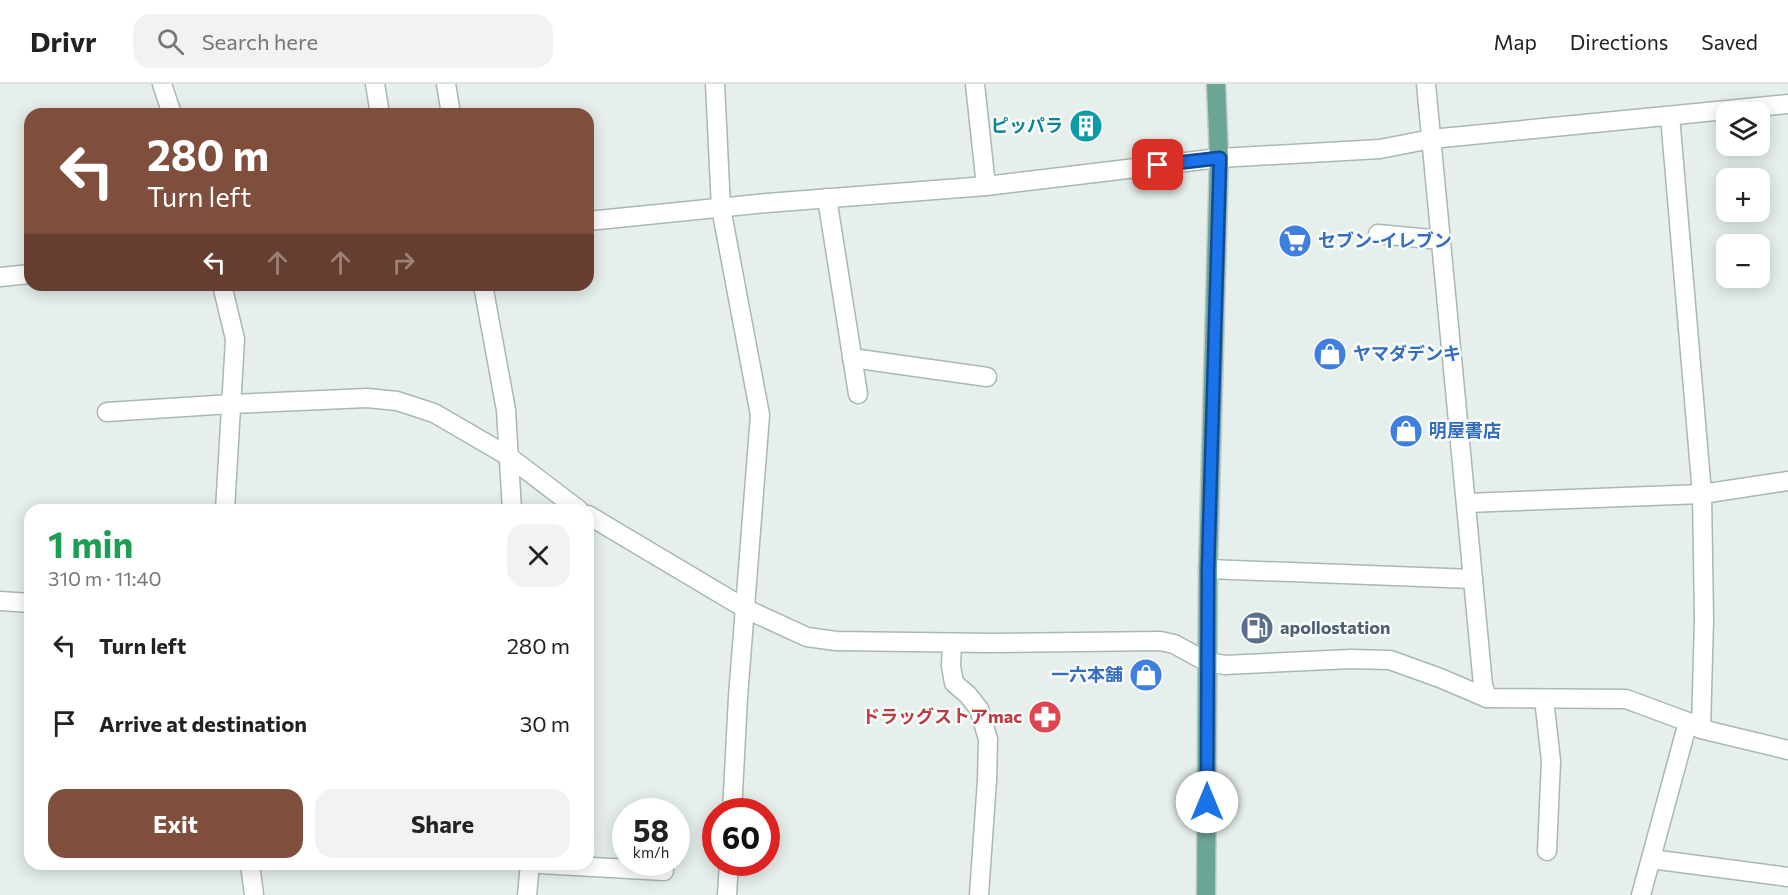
<!DOCTYPE html>
<html lang="en">
<head>
<meta charset="utf-8">
<style>
  body { margin:0; font-family:Commissioner,"Noto Sans JP",sans-serif; background:#f2f2f2; color:#222; height:100vh; display:flex; flex-direction:column; font-size:22px; white-space:nowrap }
  * { box-sizing:border-box; margin:0 }
  p { font-size:20px; color:#767676 }
  .icon { flex:none; width:33px; height:33px; fill:none; stroke:currentColor; stroke-width:2; stroke-linecap:round; stroke-linejoin:round }
  .map { position:relative; flex:1; overflow:hidden }
  .sheet { position:absolute; left:24px; top:420px; width:570px; height:366px; display:flex; flex-direction:column; background:#fff; border-radius:18px; box-shadow:0 3px 15px #0003 }
  .sheet>* { flex:none }
  .guide { position:absolute; left:24px; top:24px; width:570px; height:183px; border-radius:18px; box-shadow:0 3px 15px #0003; background:#804e3d; color:#fff; overflow:hidden }
  .buttons { position:absolute; left:1716px; top:18px; display:grid; gap:12px }
  .buttons a { display:grid; place-items:center; width:54px; height:54px; border-radius:12px; background:#fff; box-shadow:0 3px 15px #0003; font-size:30px }
  .speed { position:absolute; left:612px; top:714px; display:flex; gap:12px; font-size:30px; font-weight:700; text-align:center }
  .speed>* { display:grid; place-content:center; width:78px; height:78px; border-radius:50%; background:#fff; box-shadow:0 3px 15px #0003; line-height:1 }
  .speed small { font-size:15px; font-weight:400 }
  .speed .limit { border:9px solid #d22; background:#fff; color:#111 }
  .pin { position:absolute; display:grid; place-items:center; width:51px; height:51px; color:#fff; margin:-26px; border-radius:12px; box-shadow:0 3px 9px #0006 }
  .me { position:absolute; width:66px; margin:-33px; rotate:0deg; stroke-linejoin:round; filter:drop-shadow(0 0 4px #0008) }
  .turn { display:flex; align-items:center; gap:21px; height:126px; padding:0 24px; font-size:27px }
  .turn .icon { width:78px; height:78px; stroke-width:2.5 }
  .turn b { display:block; font-size:42px; line-height:51px }
  .lanes { display:flex; align-items:center; height:57px; padding:0 24px; background:#0003; justify-content:center; gap:30px; direction:ltr }
  .lanes .off { opacity:.35 }
  .round { display:grid; place-items:center; flex:none; width:63px; height:63px; border-radius:18px; background:#f2f2f2 }
  .headline { display:flex; align-items:center; justify-content:space-between; height:102px; padding:0 24px }
  h1 { font-size:36px; font-weight:700; line-height:45px; color:#1e9e55 }
  .button { display:flex; gap:12px; margin-top:auto; padding:12px 24px }
  .button a { flex:1; height:69px; border-radius:18px; background:#804e3d; color:#fff; font-size:24px; font-weight:700; line-height:69px; text-align:center }
  .button a+a { background:#f2f2f2; color:#222 }
  ul { padding:0; list-style:none }
  li { display:flex; align-items:center; gap:18px; height:78px; padding:0 24px }
  li div { flex:1 }
  li b { display:block; font-size:22px }
  li em { font-style:normal }
  header { display:flex; align-items:center; gap:36px; box-sizing:border-box; height:84px; padding:0 30px; background:#fff; border-bottom:2px solid #e0e0e0 }
  header strong { font-size:28px }
  nav { display:flex; gap:33px; margin-inline-start:auto; font-size:21px }
  .search { width:420px; height:54px; background:#f2f2f2; display:flex; align-items:center; gap:15px; box-sizing:border-box; padding:0 21px; border-radius:18px; color:#767676; font-size:22px }
  .map>svg:first-child { display:block }
  .lines { fill:none; stroke-linecap:round; stroke-linejoin:round }
  .minor-casing { stroke:#a8b8b2; stroke-width:21 }
  .primary-casing { stroke:#c2cac8; stroke-width:21 }
  .minor { stroke:#fff; stroke-width:18 }
  .primary { stroke:#6aa596; stroke-width:18 }
  .route-casing { stroke:#114b97; stroke-width:15 }
  .route { stroke:#1a73e8; stroke-width:10 }
  .labels { text-anchor:middle; stroke-width:5; stroke-linejoin:round; paint-order:stroke }
  .culture-label { font-size:18px; font-weight:bold; fill:#0d838f; stroke:#f7fbf9; text-anchor:end }
  .shop-label { font-size:18px; font-weight:bold; fill:#366cbe; stroke:#f7fbf9; text-anchor:start }
  .service-label { font-size:18px; font-weight:bold; fill:#4e5e75; stroke:#f7fbf9; text-anchor:start }
  .health-label { font-size:18px; font-weight:bold; fill:#be3a42; stroke:#f7fbf9; text-anchor:end }
</style>
</head>
<body>
<header>
<strong>Drivr</strong>
<div class="search"><svg class="icon" aria-label="search" viewBox="0 0 24 24"><circle cx="10" cy="10" r="6"/><path d="M15 15l6 6"/></svg>Search here</div>
<nav><a>Map</a><a>Directions</a><a>Saved</a></nav>
</header>
<div class="map">
<svg width="1788" height="811" viewBox="0 0 1788 811">
  <rect width="100%" height="100%" fill="#e6efeb"/>
  <g class="lines">
    <defs>
      <g id="minor">
        <polyline points="162,0 172,30"/>
        <polyline points="375,0 380,30"/>
        <polyline points="446,0 451,30"/>
        <polyline points="715,0 721,124 760,331 738,613 732,728"/>
        <polyline points="975,0 986,102"/>
        <polyline points="1426,0 1483,601 1487,614"/>
        <polyline points="1670,32 1702,410 1704,535 1701,645"/>
        <polyline points="827,114 858,310"/>
        <polyline points="588,137 767,119 986,102 1219,74 1380,65 1431,55 1788,20"/>
        <polyline points="1378,150 1441,156"/>
        <polyline points="0,193 30,190"/>
        <polyline points="222,201 235,255 225,426"/>
        <polyline points="483,201 506,326 512,426"/>
        <polyline points="852,274 987,293"/>
        <polyline points="107,328 231,320 367,314 397,317 434,329 508,372 579,426"/>
        <polyline points="1466,419 1702,410 1788,397"/>
        <polyline points="588,431 746,525 807,553 836,557 991,559 1160,557 1174,560 1207,578 1225,581 1351,575 1390,576 1440,594 1487,614 1626,615 1688,638 1701,645 1788,666"/>
        <polyline points="1208,485 1473,495"/>
        <polyline points="0,517 30,519"/>
        <polyline points="952,559 951,582 954,599 968,611 979,625 988,655 987,696 979,811"/>
        <polyline points="1544,615 1551,677 1547,767"/>
        <polyline points="1651,775 1788,793"/>
        <polyline points="250,780 254,811"/>
        <polyline points="540,780 664,787"/>
        <polyline points="527,811 530,780"/>
        <polyline points="727,811 729,778"/>
        <polyline points="1641,811 1688,638"/>
      </g>
      <polyline id="primary" points="1206,811 1208,485 1219,74 1216,0"/>
    </defs>
    <!-- minor casing -->
    <use href="#minor" class="minor-casing"/>
    <!-- primary casing -->
    <use href="#primary" class="primary-casing"/>
    <!-- minor -->
    <use href="#minor" class="minor"/>
    <!-- primary -->
    <use href="#primary" class="primary"/>
  </g>
  <g class="lines">
    <defs>
      <polyline id="route" points="1158,81 1220,74 1208,485 1207,718"/>
    </defs>
    <!-- route casing -->
    <use href="#route" class="route-casing"/>
    <!-- route -->
    <use href="#route" class="route"/>
  </g>
  <!-- icons -->
  <defs>
    <symbol id="building-disc" viewBox="-11 -11 22 22"><circle r="9.5" fill="#0f9aa8" stroke="#f7fbf9"/><path d="M-4-6H4V6H1V3H-1V6H-4ZM-2.5-4.3h1.7v1.8h-1.7ZM.8-4.3h1.7v1.8H.8ZM-2.5-1h1.7V.8h-1.7ZM.8-1h1.7V.8H.8Z" fill="#fff"/></symbol>
    <symbol id="supermarket-disc" viewBox="-11 -11 22 22"><circle r="9.5" fill="#3f7fe0" stroke="#f7fbf9"/><path d="M-6-5.5h2.5l.6 2H6L4.5 2H-2.5L-4.4-4H-6ZM-1.5 3.2a1.3 1.3 0 1 0 .1 0ZM3 3.2a1.3 1.3 0 1 0 .1 0Z" fill="#fff"/></symbol>
    <symbol id="shop-disc" viewBox="-11 -11 22 22"><circle r="9.5" fill="#3f7fe0" stroke="#f7fbf9"/><path d="M-5-2.5h2.3a2.7 3.5 0 0 1 5.4 0H5L5.5 6h-11ZM-1.5-2.5h3a1.5 2.3 0 0 0-3 0Z" fill="#fff"/></symbol>
    <symbol id="fuel-disc" viewBox="-11 -11 22 22"><circle r="9.5" fill="#5c6f8a" stroke="#f7fbf9"/><path d="M-5.5-6h7V0h2V4h1.3V-2.5L3-4.5l.8-.8L6-3V5H2.5V1h-1V6h-7ZM-4.2-4.7v3.2H.2V-4.7Z" fill="#fff"/></symbol>
    <symbol id="pharmacy-disc" viewBox="-11 -11 22 22"><circle r="9.5" fill="#e0444e" stroke="#f7fbf9"/><path d="M-2-6h4v4h4v4h-4v4h-4v-4h-4v-4h4Z" fill="#fff"/></symbol>
  </defs>
  <g fill-rule="evenodd">
    <use href="#building-disc" x="1067" y="23" width="38" height="38"/>
    <use href="#supermarket-disc" x="1276" y="138" width="38" height="38"/>
    <use href="#shop-disc" x="1311" y="251" width="38" height="38"/>
    <use href="#shop-disc" x="1387" y="328" width="38" height="38"/>
    <use href="#fuel-disc" x="1238" y="525" width="38" height="38"/>
    <use href="#shop-disc" x="1127" y="572" width="38" height="38"/>
    <use href="#pharmacy-disc" x="1026" y="614" width="38" height="38"/>
  </g>
  <g class="labels">
    <!-- culture labels -->
    <g class="culture-label">
      <text x="1063" y="48">ピッパラ</text>
    </g>
    <!-- shop labels -->
    <g class="shop-label">
      <text x="1318" y="163">セブン-イレブン</text>
      <text x="1353" y="276">ヤマダデンキ</text>
      <text x="1429" y="353">明屋書店</text>
      <text x="1123" y="597" text-anchor="end">一六本舗</text>
    </g>
    <!-- service labels -->
    <g class="service-label">
      <text x="1280" y="550">apollostation</text>
    </g>
    <!-- health labels -->
    <g class="health-label">
      <text x="1022" y="639">ドラッグストアmac</text>
    </g>
  </g>
</svg>
<div class="buttons">
<a><svg class="icon" aria-label="layers" viewBox="0 0 24 24"><path d="M12 4l9 5-9 5-9-5zM3 14l9 5 9-5"/></svg></a>
<a>+</a>
<a>−</a>
</div>
<div class="speed"><div>58<small>km/h</small></div><div class="limit">60</div></div>
<div class="pin" style="left:1158px;top:81px;background:#d93025"><svg class="icon" aria-label="arrive" viewBox="0 0 24 24"><path d="M6 21V4h12l-3 4 3 4H6"/></svg></div>
<svg class="me" style="left:1207px;top:718px" viewBox="-20 -20 40 40"><circle r="19" fill="#fff"/><path d="M0-13L10 11 0 6-10 11z" fill="#1a73e8"/></svg>
<div class="guide">
<div class="turn"><svg class="icon" aria-label="left" viewBox="0 0 24 24"><path d="M17 20v-9H6M10 6l-5 5 5 5"/></svg><div><b>280 m</b>Turn left</div></div>
<div class="lanes"><svg class="icon" aria-label="left" viewBox="0 0 24 24"><path d="M17 20v-9H6M10 6l-5 5 5 5"/></svg><svg class="icon off" aria-label="ahead" viewBox="0 0 24 24"><path d="M12 20V5M6 11l6-6 6 6"/></svg><svg class="icon off" aria-label="ahead" viewBox="0 0 24 24"><path d="M12 20V5M6 11l6-6 6 6"/></svg><svg class="icon off" aria-label="right" viewBox="0 0 24 24"><path d="M7 20v-9h11M14 6l5 5-5 5"/></svg></div>
</div>
<section class="sheet">
<div class="headline"><div><h1>1 min</h1><p>310 m · 11:40</p></div><a class="round"><svg class="icon" aria-label="close" viewBox="0 0 24 24"><path d="M6 6l12 12M18 6L6 18"/></svg></a></div>
<ul>
<li><svg class="icon" aria-label="left" viewBox="0 0 24 24"><path d="M17 20v-9H6M10 6l-5 5 5 5"/></svg><div><b>Turn left</b></div><em>280 m</em></li>
<li><svg class="icon" aria-label="arrive" viewBox="0 0 24 24"><path d="M6 21V4h12l-3 4 3 4H6"/></svg><div><b>Arrive at destination</b></div><em>30 m</em></li>
</ul>
<div class="button"><a>Exit</a><a>Share</a></div>
</section>
</div>
</body>
</html>
